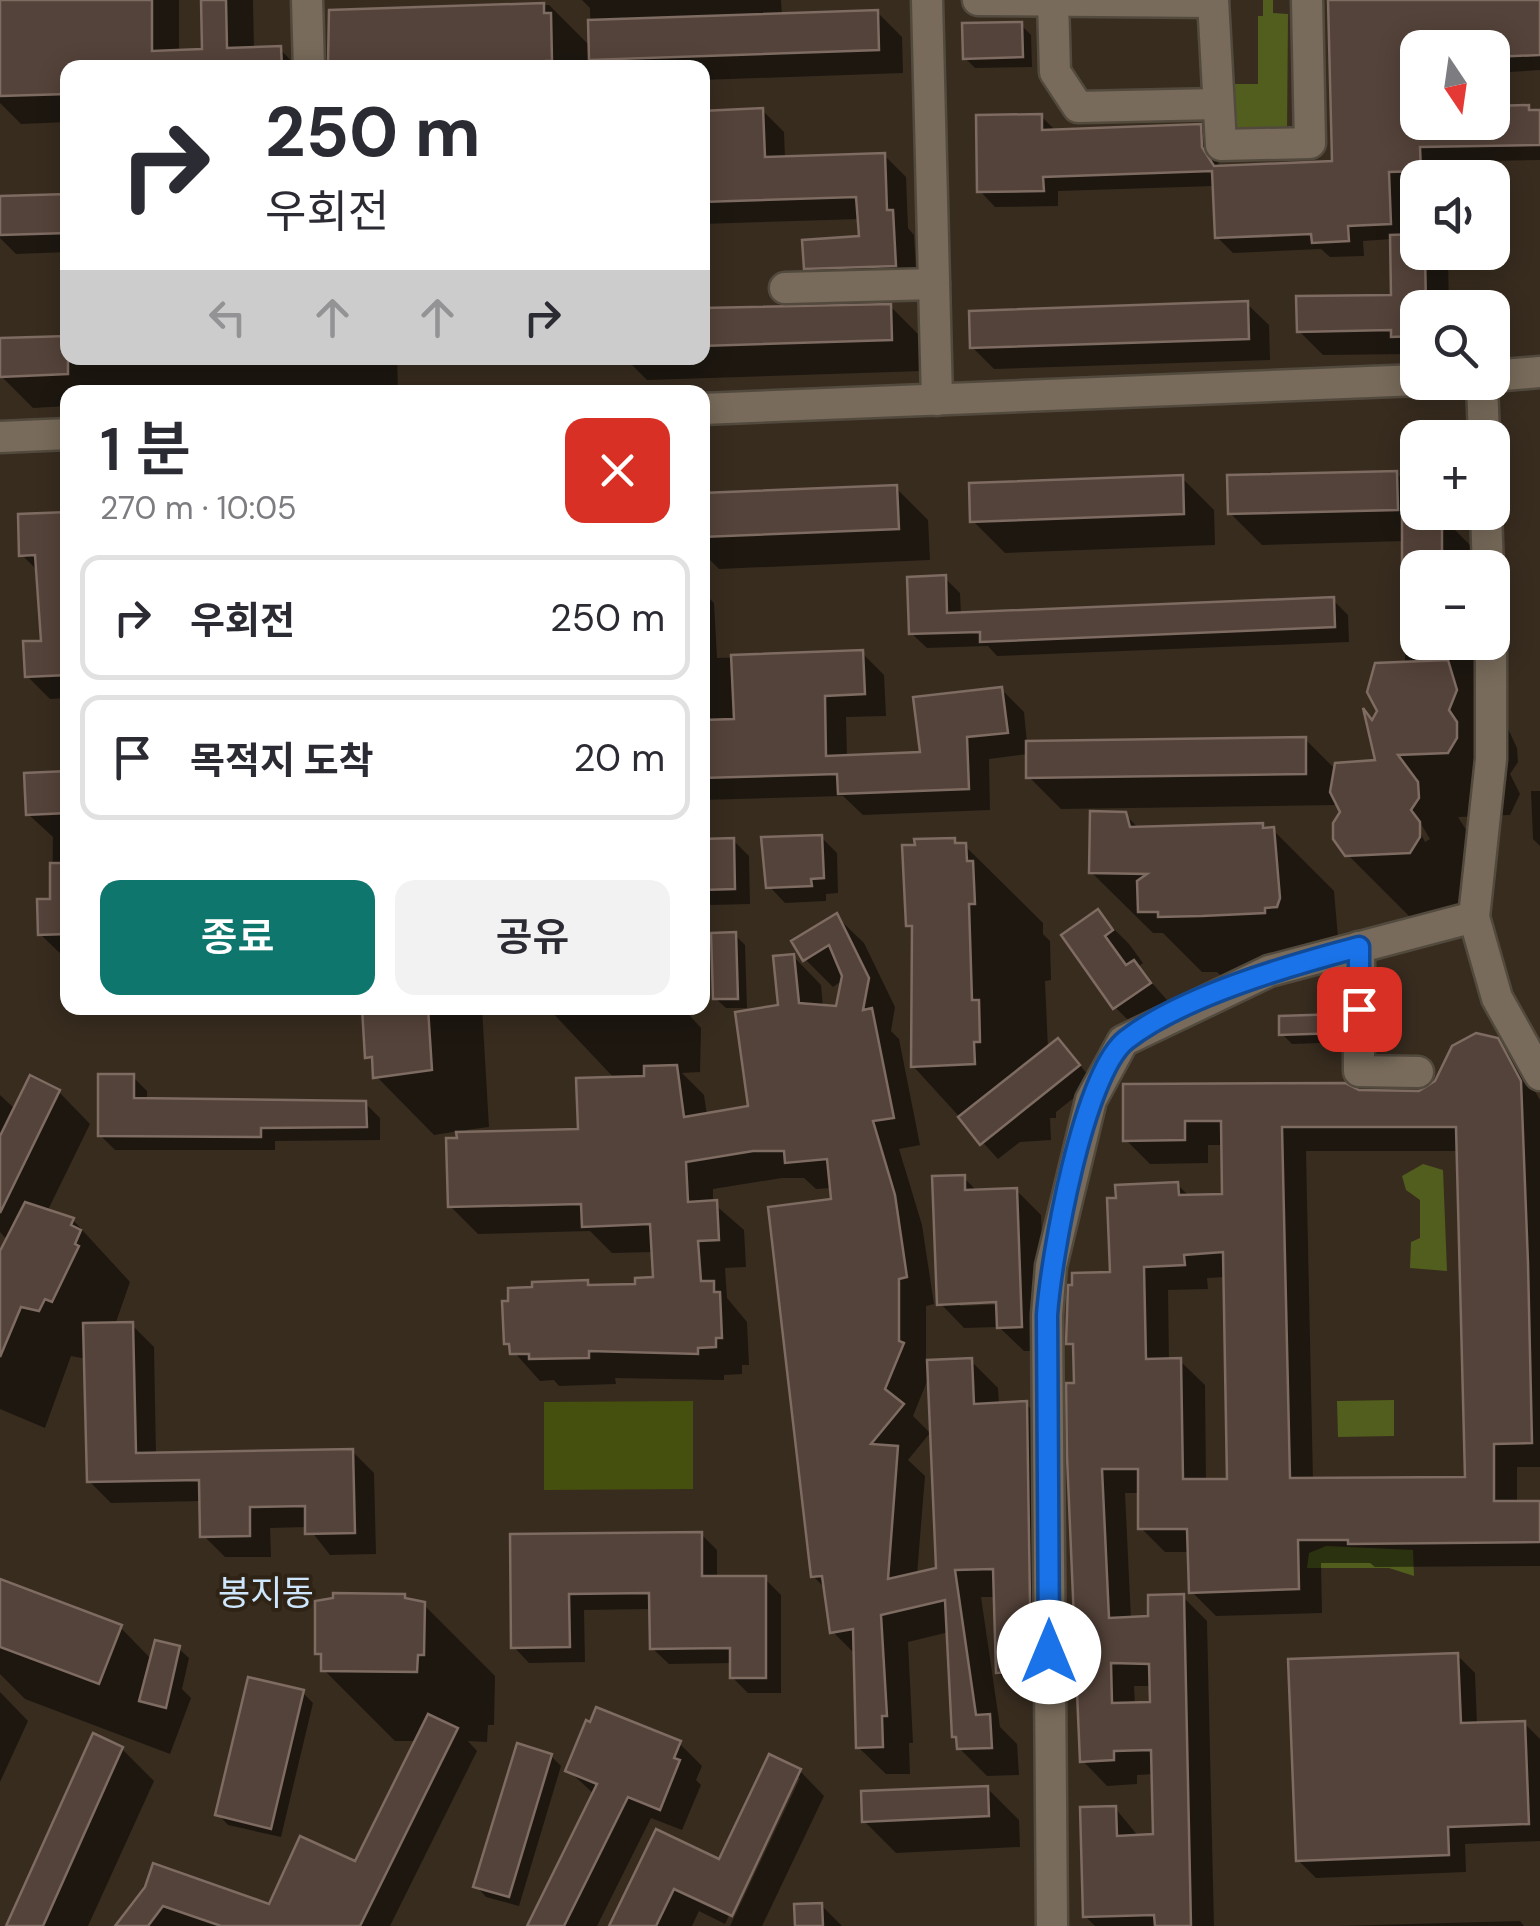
<!DOCTYPE html>
<html lang="ko">
<head>
<meta charset="utf-8">
<style>
  body { margin:0; font-family:"DM Sans","Noto Sans KR",sans-serif; background:#f2f2f3; color:#2b2b33; height:100vh; display:flex; flex-direction:column; font-size:38px; white-space:nowrap }
  * { box-sizing:border-box; margin:0 }
  p { font-size:32px; color:#7c7c81 }
  .icon { flex:none; width:55px; height:55px; fill:none; stroke:currentColor; stroke-width:2; stroke-linecap:round; stroke-linejoin:round }
  .map { position:relative; flex:1; overflow:hidden }
  .panel { position:absolute; left:60px; top:385px; width:650px; height:630px; display:flex; flex-direction:column; background:#fff; border-radius:20px; box-shadow:0 5px 25px #0003 }
  .panel>* { flex:none }
  .top-card { position:absolute; left:60px; top:60px; width:650px; height:305px; border-radius:20px; box-shadow:0 5px 25px #0003; background:#fff; color:#2b2b33; overflow:hidden }
  .needle { width:65px; rotate:167deg }
  .tools { position:absolute; left:1400px; top:30px; display:grid; gap:20px }
  .tools a { display:grid; place-items:center; width:110px; height:110px; border-radius:20px; background:#fff; box-shadow:0 5px 25px #0003; font-size:50px }
  .pin { position:absolute; display:grid; place-items:center; width:85px; height:85px; color:#fff; margin:-42px; border-radius:20px; box-shadow:0 5px 15px #0006 }
  .me { position:absolute; width:110px; margin:-55px; rotate:0deg; stroke-linejoin:round; filter:drop-shadow(0 0 8px #0008) }
  .turn { display:flex; align-items:center; gap:35px; height:210px; padding:0 40px; font-size:45px }
  .turn .icon { width:130px; height:130px; stroke-width:2.5 }
  .turn b { display:block; font-size:70px; line-height:85px }
  .lanes { display:flex; align-items:center; height:95px; padding:0 40px; background:#0003; justify-content:center; gap:50px; direction:ltr }
  .lanes .off { opacity:.35 }
  .round { display:grid; place-items:center; flex:none; width:105px; height:105px; border-radius:20px; background:#f2f2f3 }
  .overview { display:flex; align-items:center; justify-content:space-between; height:170px; padding:0 40px }
  h1 { font-size:60px; font-weight:600; line-height:75px }
  .button { display:flex; gap:20px; margin-top:auto; padding:20px 40px }
  .button a { flex:1; height:115px; border-radius:20px; background:#0f766e; color:#fff; font-size:40px; font-weight:600; line-height:115px; text-align:center }
  .button a+a { background:#f2f2f3; color:#2b2b33 }
  ul { padding:0; list-style:none }
  li { display:flex; align-items:center; gap:30px; height:125px; margin:0 20px 15px; padding:0 20px; border:5px solid #e1e1e2; border-radius:20px }
  li div { flex:1 }
  li b { display:block; font-size:38px }
  li em { font-style:normal }
  .map>svg:first-child { display:block }
  .green { fill:#454f0e }
  .forest { fill:#525e1d }
  .shadow { fill:#0007; fill-rule:evenodd }
  .building { fill:#54433a; stroke:#7e6b61; stroke-width:2.5; fill-rule:evenodd }
  .lines { fill:none; stroke-linecap:round; stroke-linejoin:round }
  .minor-casing { stroke:#534a3e; stroke-width:35 }
  .minor { stroke:#786b5b; stroke-width:30 }
  .route-casing { stroke:#114b97; stroke-width:25 }
  .route { stroke:#1a73e8; stroke-width:18 }
  .labels { text-anchor:middle; stroke-width:8; stroke-linejoin:round; paint-order:stroke }
  .quarter-label { font-size:35px; fill:#cee7fd; stroke:#2e2315 }
</style>
</head>
<body>
<div class="map">
<svg width="1540" height="1926" viewBox="0 0 1540 1926">
  <rect width="100%" height="100%" fill="#382c1f"/>
  <!-- green -->
  <polygon class="green" points="693,1401 693,1489 544,1490 544,1402"/>
  <!-- forest -->
  <g class="forest">
    <polygon points="1263,0 1273,0 1273,13 1288,14 1287,136 1230,136 1230,84 1258,84 1258,16 1263,16"/>
    <polygon points="1423,1164 1443,1170 1447,1271 1410,1268 1411,1242 1420,1238 1420,1200 1406,1190 1402,1176"/>
    <polygon points="1394,1400 1394,1436 1338,1437 1337,1401"/>
    <polygon points="1326,1546 1413,1550 1414,1576 1389,1568 1307,1568 1309,1553"/>
  </g>
  <!-- shadow -->
  <g class="shadow">
    <polygon points="0,0 179,0 179,53 204,52 204,0 253,0 254,50 280,49 298,68 68,68 68,122 21,124 0,103"/>
    <polygon points="582,0 781,0 782,16 877,12 902,37 903,73 702,80 702,68 333,68 331,12 549,5 591,47 590,8"/>
    <polygon points="1330,0 1540,0 1540,70 1492,73 1492,48 1418,48 1418,122 1492,122 1528,108 1540,112 1540,160 1435,162 1435,178 1418,178 1418,186 1404,186 1406,237 1418,252 1440,252 1448,261 1449,308 1418,308 1418,360 1412,354 1323,355 1299,331 1393,297 1392,239 1363,241 1364,256 1330,257 1321,249 1233,253 1217,237 1215,186 1058,191 1058,206 995,207 980,191 1041,116 1057,132 1200,127 1216,142 1219,168 1335,163"/>
    <polygon points="1021,25 1031,35 1032,67 975,68 965,58"/>
    <polygon points="762,110 784,132 785,158 884,155 906,177 908,228 914,235 917,288 829,290 806,268 861,239 860,219 702,224 702,113"/>
    <polygon points="68,196 68,252 16,254 0,238 0,199"/>
    <polygon points="1247,304 1269,325 1270,360 994,369 972,347"/>
    <polygon points="890,306 922,338 923,371 647,380 625,358 702,358 702,311"/>
    <polygon points="0,341 68,358 397,358 398,392 68,392 68,406 33,408 1,376"/>
    <path d="M1396,473L1418,495V512L1441,516L1504,579V720L1517,748L1518,762L1510,774L1520,794L1510,815L1458,817L1482,855L1473,915L1411,918L1347,854L1339,805L1061,809L1029,777L1028,754L989,759L990,810L863,815L843,796L702,800V591L714,603L717,658L862,653L884,675L886,716L846,717L847,757L922,754L1001,689L1024,712L1027,743L1305,739L1336,770L1378,763L1374,722L1405,664V541L1262,545L1230,513ZM1418,568H1492V642H1418ZM1416,824H1421L1430,839L1425,842Z"/>
    <polygon points="1182,478 1214,510 1215,545 1005,553 973,521"/>
    <polygon points="896,488 928,520 930,560 719,569 702,552 702,496"/>
    <polygon points="20,516 43,576 22,555"/>
    <polygon points="945,578 960,593 961,615 1333,600 1348,615 1349,642 997,656 988,646 927,648 911,633"/>
    <polygon points="68,591 68,698 50,699 27,676"/>
    <polygon points="68,773 68,957 64,957 40,934 52,901 53,837 28,814"/>
    <polygon points="1531,791 1540,791 1540,846 1533,839"/>
    <polygon points="1125,814 1140,830 1262,825 1273,830 1334,891 1340,961 1325,968 1325,973 1222,977 1217,972 1202,972 1163,933 1153,933 1091,872"/>
    <polygon points="821,837 837,853 838,893 826,894 826,901 785,903 769,886"/>
    <polygon points="733,840 749,856 750,904 711,905 702,898 702,841"/>
    <polygon points="954,841 965,846 1043,923 1043,934 1050,941 1051,980 1045,981 1048,1049 1073,1057 1094,1082 1056,1112 1056,1118 1050,1118 1051,1140 1020,1142 998,1159 913,1066 914,931 908,925"/>
    <polygon points="1097,912 1129,944 1143,963 1138,967 1181,1016 1147,1039 1115,1007"/>
    <path d="M836,916L864,943L895,1007L891,1031L899,1039L920,1145L899,1149L922,1225L934,1304L926,1306V1362L971,1361L998,1388L999,1405L1026,1404L1054,1431L1058,1698L1026,1699L998,1672L996,1597H981L1000,1727L1017,1744L1019,1775L987,1776L959,1748L955,1736L949,1632L908,1642L913,1743H909L910,1774H886L858,1747L856,1655L833,1632L827,1590L813,1576L832,1188L816,1189L804,1178H782L713,1189V1203L744,1230L746,1267L725,1268L727,1298L747,1322L749,1365H742V1374L724,1375V1380L615,1378L616,1384L559,1386L554,1380L540,1381L506,1343L587,1282L592,1288L638,1286L655,1280L654,1252L612,1253L590,1231L478,1234L450,1206L459,1131L434,1135L376,1076L375,1064L368,1056L365,1008H482L489,1127L466,1130V1134L581,1131L615,1079L548,1008H683L701,1028L700,1072L682,1073L704,1095L707,1115L751,1108L794,957L821,985L823,1008L838,1009L843,980L833,987L805,959ZM930,1374L938,1570L917,1575L925,1476L908,1460L930,1433L913,1416Z"/>
    <polygon points="735,935 745,945 747,1008 726,1008 715,998"/>
    <polygon points="1339,1017 1350,1027 1350,1042 1292,1044 1282,1034"/>
    <path d="M1493,1038L1518,1063L1540,1100V1467H1517V1504H1540V1566L1375,1567L1370,1563H1321L1322,1613L1216,1616L1192,1592L1190,1552H1165L1141,1528V1493H1125L1131,1619L1151,1618L1183,1597L1207,1621L1214,1926H1095L1085,1916L1115,1808L1139,1837L1155,1836L1154,1774L1137,1775V1784L1107,1786L1083,1761L1076,1351L1069,1343L1178,1185L1190,1197L1225,1196L1224,1145H1208V1163L1150,1164L1126,1140L1125,1086L1419,1093ZM1306,1151H1459L1468,1479L1313,1481ZM1226,1277L1230,1481L1206,1482L1205,1385L1180,1361H1169L1168,1290L1208,1289L1207,1278ZM1134,1686H1152L1153,1704L1135,1705Z"/>
    <polygon points="133,1077 147,1091 147,1101 365,1103 380,1118 380,1140 275,1141 275,1150 115,1150 100,1135"/>
    <polygon points="59,1092 90,1124 47,1212 73,1220 130,1282 115,1325 132,1325 154,1347 156,1455 352,1451 374,1473 376,1554 330,1555 308,1527 270,1528 271,1557 225,1557 203,1535 202,1501 111,1503 89,1481 87,1359 71,1356 45,1428 0,1409 0,1257 8,1241 0,1232 0,1095 16,1110"/>
    <path d="M964,1178L978,1192L1016,1190L1041,1215L1046,1351H1024L999,1327L964,1328L940,1303ZM1008,1299V1304L960,1306V1301Z"/>
    <polygon points="701,1534 717,1550 717,1578 765,1579 781,1595 781,1693 748,1693 732,1677 732,1663 669,1664 652,1648 652,1609 584,1610 585,1662 529,1663 513,1646 512,1537"/>
    <polygon points="0,1582 120,1627 152,1660 178,1648 189,1658 182,1689 191,1698 170,1754 25,1699 0,1674"/>
    <polygon points="404,1596 424,1605 495,1676 494,1725 488,1725 487,1742 468,1741 477,1751 390,1926 119,1926 147,1888 271,1908 356,1864 417,1741 395,1741 324,1670 324,1660 317,1653"/>
    <polygon points="1457,1655 1475,1673 1477,1725 1524,1723 1540,1739 1540,1841 1465,1844 1466,1872 1316,1878 1298,1860"/>
    <polygon points="0,1692 28,1721 0,1782"/>
    <polygon points="303,1693 313,1703 281,1837 228,1825 218,1814"/>
    <polygon points="679,1743 702,1766 696,1780 701,1785 682,1830 651,1818 597,1926 530,1926 595,1795 568,1770"/>
    <polygon points="122,1749 154,1781 88,1926 9,1926"/>
    <polygon points="551,1756 561,1766 519,1906 486,1897 476,1886"/>
    <polygon points="800,1771 824,1796 762,1926 730,1926 800,1778 794,1778 725,1924 699,1911 692,1926 612,1926 657,1832 720,1862"/>
    <polygon points="987,1788 1019,1820 1020,1847 896,1853 864,1821"/>
    <polygon points="821,1905 842,1926 798,1926"/>
    <polygon points="1520,1921 1524,1926 1337,1926"/>
  </g>
  <!-- building -->
  <g class="building">
    <polygon points="0,0 152,0 152,51 202,49 201,0 226,0 227,48 281,46 282,68 68,68 68,94 0,96"/>
    <polygon points="1328,0 1540,0 1540,55 1492,57 1492,48 1418,48 1418,122 1492,122 1492,106 1529,105 1529,110 1540,110 1540,145 1420,147 1421,171 1389,172 1391,224 1348,226 1349,241 1312,243 1311,234 1215,238 1212,171 1043,177 1044,191 977,192 976,115 1042,114 1042,130 1201,124 1202,147 1214,166 1332,161"/>
    <polygon points="544,3 544,13 551,13 552,61 546,61 546,68 328,64 329,10"/>
    <polygon points="878,10 879,50 589,60 588,20"/>
    <polygon points="1022,22 1023,57 963,59 962,23"/>
    <polygon points="763,108 765,157 885,153 887,210 893,210 896,266 804,269 802,240 859,236 856,197 702,202 702,111"/>
    <polygon points="68,194 68,233 0,235 0,196"/>
    <polygon points="1418,234 1418,252 1425,252 1426,308 1418,308 1418,336 1391,337 1391,330 1297,332 1296,296 1391,295 1390,235"/>
    <polygon points="1248,301 1249,339 970,348 969,311"/>
    <polygon points="891,304 892,340 702,346 702,308"/>
    <polygon points="68,336 68,374 0,377 0,338"/>
    <polygon points="1397,471 1398,510 1228,514 1227,475"/>
    <polygon points="1183,475 1184,514 970,522 969,483"/>
    <polygon points="897,485 899,529 702,537 702,493"/>
    <polygon points="68,512 68,675 25,677 23,641 41,641 35,555 19,556 18,514"/>
    <rect x="1402" y="513" width="40" height="55"/>
    <polygon points="946,575 947,613 1334,597 1335,627 980,642 980,632 909,634 907,577"/>
    <polygon points="863,650 865,694 825,696 826,756 920,752 913,697 1002,687 1008,733 967,737 969,789 838,794 837,774 702,778 702,720 734,719 731,655"/>
    <polygon points="1448,660 1457,690 1449,710 1457,722 1457,738 1448,753 1398,755 1418,782 1419,798 1411,810 1420,822 1420,837 1410,853 1345,856 1333,839 1333,823 1340,812 1330,792 1335,763 1375,760 1363,708 1372,720 1377,711 1367,692 1375,663"/>
    <polygon points="1306,737 1306,774 1026,778 1026,741"/>
    <polygon points="68,771 68,813 26,815 24,773"/>
    <polygon points="1090,811 1126,812 1130,827 1263,823 1263,828 1274,827 1280,898 1277,907 1265,908 1265,913 1202,916 1158,917 1158,912 1138,912 1137,881 1147,874 1089,873"/>
    <polygon points="822,835 824,878 811,879 812,886 766,888 761,837"/>
    <polygon points="734,838 735,889 702,890 702,839"/>
    <polygon points="955,838 955,843 966,843 967,861 973,861 975,904 969,904 972,1000 979,1000 980,1042 974,1042 975,1064 911,1067 912,926 906,926 902,845 915,845 914,839"/>
    <polygon points="50,863 68,863 68,934 38,935 37,899 50,899"/>
    <polygon points="1098,909 1113,930 1105,936 1126,965 1134,960 1151,983 1113,1009 1061,935"/>
    <polygon points="837,913 869,978 863,1010 872,1008 894,1118 873,1121 895,1195 907,1277 899,1279 899,1341 904,1343 885,1389 904,1404 871,1444 898,1446 888,1579 936,1568 927,1360 972,1358 974,1404 1027,1401 1031,1671 996,1673 993,1569 955,1570 976,1715 990,1714 992,1748 957,1749 956,1737 952,1737 945,1600 881,1615 887,1716 882,1716 883,1747 856,1748 853,1629 830,1633 822,1576 811,1577 768,1207 831,1199 827,1159 785,1163 784,1151 753,1151 686,1162 688,1202 717,1200 719,1240 698,1241 701,1281 714,1281 714,1292 720,1292 722,1338 716,1338 716,1347 698,1348 698,1354 589,1351 589,1358 529,1359 529,1354 510,1354 509,1344 504,1344 502,1301 508,1301 508,1288 532,1287 532,1282 588,1280 588,1285 635,1284 635,1278 653,1277 650,1224 582,1227 581,1204 448,1207 446,1138 457,1138 456,1132 578,1129 576,1078 644,1076 644,1066 677,1065 684,1117 748,1106 735,1012 778,1005 773,956 794,954 799,1003 836,1006 842,976 829,945 803,961 791,941"/>
    <polygon points="736,932 738,999 713,999 711,933"/>
    <polygon points="362,1008 428,1008 432,1070 373,1078 372,1057 365,1058"/>
    <polygon points="1340,1014 1340,1033 1279,1035 1279,1016"/>
    <path d="M1476,1033L1498,1038L1521,1081L1528,1263L1532,1443L1494,1444V1501H1540V1542L1348,1544V1540H1298L1299,1589L1189,1593L1187,1529H1138V1469H1102L1109,1618L1148,1616V1595L1184,1594L1191,1926H1155L1154,1915L1083,1917L1080,1807L1116,1806L1117,1836L1153,1834L1151,1750L1114,1751V1760L1080,1762L1067,1456L1066,1383H1074L1073,1344H1066L1068,1285H1072V1273L1110,1272L1107,1198H1116L1115,1185L1178,1182L1179,1195L1222,1194L1221,1121H1185V1140L1123,1141V1084L1345,1083L1359,1090L1419,1091L1435,1081L1452,1046ZM1282,1127H1456L1465,1477L1290,1478ZM1223,1252L1227,1479H1183L1181,1358L1146,1359L1144,1267L1185,1265L1184,1255ZM1111,1663L1149,1664L1150,1702L1112,1703Z"/>
    <polygon points="1058,1038 1080,1065 980,1145 958,1117"/>
    <polygon points="98,1074 134,1074 134,1098 366,1101 367,1127 261,1128 261,1137 98,1136"/>
    <polygon points="30,1075 60,1090 0,1213 0,1136"/>
    <polygon points="965,1175 965,1190 1017,1188 1022,1327 997,1328 996,1302 937,1305 932,1176"/>
    <polygon points="25,1202 74,1218 71,1225 81,1230 75,1244 79,1246 52,1302 45,1299 39,1311 21,1307 0,1357 0,1251"/>
    <polygon points="133,1322 136,1453 353,1449 355,1533 305,1534 305,1506 250,1507 250,1536 200,1537 199,1480 87,1482 83,1323"/>
    <polygon points="702,1532 702,1576 766,1576 766,1678 730,1678 730,1648 650,1649 649,1593 569,1594 570,1647 511,1648 510,1534"/>
    <polygon points="0,1579 122,1625 99,1684 0,1647"/>
    <polygon points="333,1593 405,1594 405,1598 425,1602 424,1655 418,1655 417,1672 321,1671 321,1654 315,1654 315,1601 333,1598"/>
    <polygon points="155,1640 180,1646 166,1708 139,1701"/>
    <polygon points="1458,1653 1461,1723 1525,1721 1529,1824 1448,1827 1449,1855 1296,1861 1288,1659"/>
    <polygon points="248,1677 304,1690 271,1829 215,1815"/>
    <polygon points="596,1707 681,1741 674,1758 680,1760 660,1810 628,1797 564,1926 527,1926 597,1784 565,1771 586,1720 590,1722"/>
    <polygon points="428,1714 458,1728 360,1926 221,1926 163,1906 148,1926 115,1926 145,1887 153,1863 269,1904 300,1836 355,1861"/>
    <polygon points="93,1733 123,1747 43,1926 6,1926"/>
    <polygon points="517,1743 552,1754 509,1897 473,1887"/>
    <polygon points="769,1754 801,1769 732,1916 674,1889 656,1926 609,1926 656,1829 719,1859"/>
    <polygon points="988,1786 989,1816 862,1822 861,1791"/>
    <polygon points="822,1903 823,1926 795,1926 794,1904"/>
  </g>
  <g class="lines">
    <defs>
      <g id="minor">
        <polyline points="307,0 309,68"/>
        <polyline points="927,0 937,400"/>
        <polyline points="978,0 1213,2"/>
        <polyline points="1053,0 1055,72 1078,107 1218,104"/>
        <polyline points="1213,0 1221,145 1310,143 1307,0"/>
        <polyline points="785,288 934,284"/>
        <polyline points="1492,376 1540,372"/>
        <polyline points="1482,382 1484,438"/>
        <polyline points="702,409 1418,380"/>
        <polyline points="0,437 68,434"/>
        <polyline points="1486,512 1488,568"/>
        <polyline points="1474,917 1497,998 1540,1075"/>
        <polyline points="1359,947 1359,1071 1418,1072"/>
        <polyline points="1052,1926 1047,1315 1051,1266 1091,1100 1123,1041 1269,971 1474,917 1491,759 1491,642"/>
      </g>
    </defs>
    <!-- minor casing -->
    <use href="#minor" class="minor-casing"/>
    <!-- minor -->
    <use href="#minor" class="minor"/>
  </g>
  <g class="lines">
    <defs>
      <path id="route" d="M1049,1652L1047,1315C1051,1258 1083,1074 1126,1040C1182,996 1291,965 1359,947V1009"/>
    </defs>
    <!-- route casing -->
    <use href="#route" class="route-casing"/>
    <!-- route -->
    <use href="#route" class="route"/>
  </g>
  <g class="labels">
    <!-- quarter labels -->
    <g class="quarter-label">
      <text x="266" y="1605">봉지동</text>
    </g>
  </g>
</svg>
<div class="tools">
<a><svg class="needle" viewBox="-14 -14 28 28"><path d="M0-13l5 13h-10z" fill="#e53935"/><path d="M0 13l5-13h-10z" fill="#7c7c81"/></svg></a>
<a><svg class="icon" aria-label="sound" viewBox="0 0 24 24"><path d="M4 9h4l5-4v14l-5-4H4zM17 9q2 3 0 6"/></svg></a>
<a><svg class="icon" aria-label="search" viewBox="0 0 24 24"><circle cx="10" cy="10" r="6"/><path d="M15 15l6 6"/></svg></a>
<a>+</a>
<a>−</a>
</div>
<div class="pin" style="left:1359px;top:1009px;background:#d93025"><svg class="icon" aria-label="arrive" viewBox="0 0 24 24"><path d="M6 21V4h12l-3 4 3 4H6"/></svg></div>
<svg class="me" style="left:1049px;top:1652px" viewBox="-20 -20 40 40"><circle r="19" fill="#fff"/><path d="M0-13L10 11 0 6-10 11z" fill="#1a73e8"/></svg>
<div class="top-card">
<div class="turn"><svg class="icon" aria-label="right" viewBox="0 0 24 24"><path d="M7 20v-9h11M14 6l5 5-5 5"/></svg><div><b>250 m</b>우회전</div></div>
<div class="lanes"><svg class="icon off" aria-label="left" viewBox="0 0 24 24"><path d="M17 20v-9H6M10 6l-5 5 5 5"/></svg><svg class="icon off" aria-label="ahead" viewBox="0 0 24 24"><path d="M12 20V5M6 11l6-6 6 6"/></svg><svg class="icon off" aria-label="ahead" viewBox="0 0 24 24"><path d="M12 20V5M6 11l6-6 6 6"/></svg><svg class="icon" aria-label="right" viewBox="0 0 24 24"><path d="M7 20v-9h11M14 6l5 5-5 5"/></svg></div>
</div>
<section class="panel">
<div class="overview"><div><h1>1 분</h1><p>270 m · 10:05</p></div><a class="round" style="background:#d93025;color:#fff"><svg class="icon" aria-label="close" viewBox="0 0 24 24"><path d="M6 6l12 12M18 6L6 18"/></svg></a></div>
<ul>
<li><svg class="icon" aria-label="right" viewBox="0 0 24 24"><path d="M7 20v-9h11M14 6l5 5-5 5"/></svg><div><b>우회전</b></div><em>250 m</em></li>
<li><svg class="icon" aria-label="arrive" viewBox="0 0 24 24"><path d="M6 21V4h12l-3 4 3 4H6"/></svg><div><b>목적지 도착</b></div><em>20 m</em></li>
</ul>
<div class="button"><a>종료</a><a>공유</a></div>
</section>
</div>
</body>
</html>
